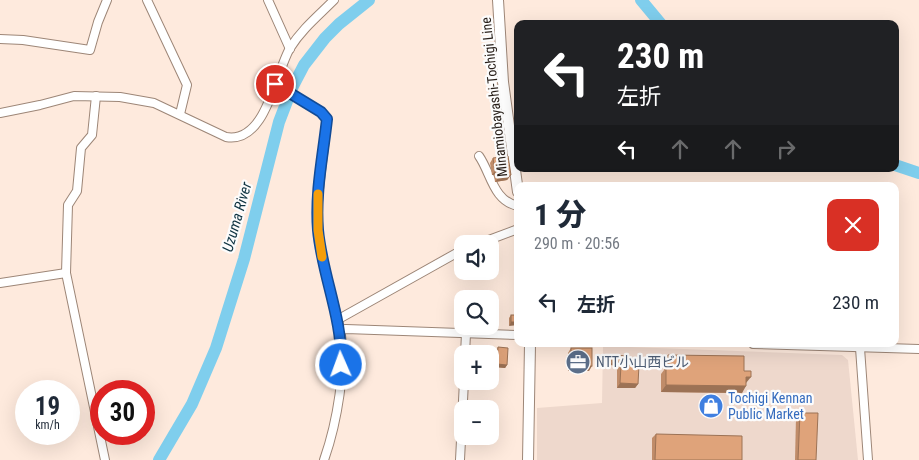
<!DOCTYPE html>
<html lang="ja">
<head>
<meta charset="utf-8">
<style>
  body { margin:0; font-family:"Roboto Condensed","Noto Sans JP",sans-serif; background:#f6f6f7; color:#1f2937; height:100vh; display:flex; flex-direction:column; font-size:19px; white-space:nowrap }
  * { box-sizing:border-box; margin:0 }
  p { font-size:16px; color:#747a83 }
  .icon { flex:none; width:28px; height:28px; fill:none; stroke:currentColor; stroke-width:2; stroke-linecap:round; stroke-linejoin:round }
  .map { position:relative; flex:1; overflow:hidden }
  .sheet { position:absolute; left:514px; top:182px; width:385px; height:165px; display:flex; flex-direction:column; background:#fff; border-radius:10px; box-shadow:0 5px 20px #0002 }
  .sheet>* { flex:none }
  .guide { position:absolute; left:514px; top:20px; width:385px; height:152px; border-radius:10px; box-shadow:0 5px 20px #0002; background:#202124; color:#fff; overflow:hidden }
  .fabs { position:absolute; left:454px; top:235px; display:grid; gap:10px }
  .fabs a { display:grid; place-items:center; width:45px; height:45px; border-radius:10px; background:#fff; box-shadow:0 5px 20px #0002; font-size:25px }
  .speed { position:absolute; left:15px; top:380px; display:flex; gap:10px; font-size:25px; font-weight:700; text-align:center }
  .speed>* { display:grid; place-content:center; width:65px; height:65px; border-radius:50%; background:#fff; box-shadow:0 5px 20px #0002; line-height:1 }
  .speed small { font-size:12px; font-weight:400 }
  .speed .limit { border:8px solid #d22; background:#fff; color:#111 }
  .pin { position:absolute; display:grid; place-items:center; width:42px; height:42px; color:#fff; margin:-21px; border:2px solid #fff; border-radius:50%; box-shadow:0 1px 5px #0007 }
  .me { position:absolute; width:55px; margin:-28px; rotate:358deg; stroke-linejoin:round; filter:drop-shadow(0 0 4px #0008) }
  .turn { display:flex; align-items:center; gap:18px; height:105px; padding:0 20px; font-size:22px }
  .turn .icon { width:65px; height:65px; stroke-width:2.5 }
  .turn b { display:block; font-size:35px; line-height:42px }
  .lanes { display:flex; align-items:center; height:48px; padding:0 20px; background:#0003; justify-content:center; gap:25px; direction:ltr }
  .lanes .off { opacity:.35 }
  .round { display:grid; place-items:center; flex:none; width:52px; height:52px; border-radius:10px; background:#f6f6f7 }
  .head { display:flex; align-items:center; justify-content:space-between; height:85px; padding:0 20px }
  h1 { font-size:30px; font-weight:800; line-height:38px }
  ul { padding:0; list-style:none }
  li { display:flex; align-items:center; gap:15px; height:70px; padding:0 20px }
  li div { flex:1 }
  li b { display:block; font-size:19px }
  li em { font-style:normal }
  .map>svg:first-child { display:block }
  .commercial { fill:#eed8cc }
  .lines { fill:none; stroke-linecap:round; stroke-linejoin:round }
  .river { stroke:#7fceed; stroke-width:12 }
  .minor-casing { stroke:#9d8677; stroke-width:10 }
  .major-casing { stroke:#9d8677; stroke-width:12 }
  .minor { stroke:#fff; stroke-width:8 }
  .major { stroke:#fff; stroke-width:10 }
  .wall { fill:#c08c69 }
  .shaded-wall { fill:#9c7255 }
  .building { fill:#dfa37a; stroke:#9c7255 }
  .route-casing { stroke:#114b97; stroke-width:12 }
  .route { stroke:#1a73e8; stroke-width:9 }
  .slow { stroke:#f59e0b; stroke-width:9 }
  .labels { text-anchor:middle; stroke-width:4.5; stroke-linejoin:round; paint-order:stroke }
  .street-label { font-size:14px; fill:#281f19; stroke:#fcfcfc }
  .service-label { font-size:14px; fill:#4e5e75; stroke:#fcfcfc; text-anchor:start }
  .shop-label { font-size:14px; fill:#366cbe; stroke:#fcfcfc; text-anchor:start }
  .water-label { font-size:15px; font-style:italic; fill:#0d3240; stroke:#fcfcfc }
</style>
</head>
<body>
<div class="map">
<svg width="919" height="460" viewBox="0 0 919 460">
  <rect width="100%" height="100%" fill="#feeadd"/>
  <!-- commercial -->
  <polygon class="commercial" points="603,346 842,355 848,360 858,460 537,460 537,408 602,403"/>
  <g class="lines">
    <!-- river -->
    <g class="river">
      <polyline points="641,0 661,24"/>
      <polyline points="895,165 919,173"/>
      <polyline points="159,460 192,404 216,348 244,259 279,122 292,88 304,65 325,38 339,24 369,0"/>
    </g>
    <defs>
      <g id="minor">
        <polyline points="147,0 187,85 180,114"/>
        <polyline points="268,0 290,49"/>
        <polyline points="0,39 23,40 90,50 98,22 107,0"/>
        <path d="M275,84L321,112L327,119C324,156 316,192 318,229C320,263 333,296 340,329C347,367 337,423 324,460"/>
        <polyline points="96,96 92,135 81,148 77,191 68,205 66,273 105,460"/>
        <path d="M0,113L40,105L74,96L120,97L154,103L226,137C266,144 275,74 290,48C302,29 318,16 334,0"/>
        <path d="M479,156C491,173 493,201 518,206"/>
        <polyline points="478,244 518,229"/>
        <polyline points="0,283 66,273"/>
        <polyline points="337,320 462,250"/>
        <polyline points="340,330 346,329 518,335"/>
        <polyline points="753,344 919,349"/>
        <polyline points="860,348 868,460"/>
        <polyline points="465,354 466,334"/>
        <polyline points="460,460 464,381"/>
      </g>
      <g id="major">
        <polyline points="498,0 503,82 518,192"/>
        <polyline points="528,460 530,344"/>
      </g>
    </defs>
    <!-- minor casing -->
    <use href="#minor" class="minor-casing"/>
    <!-- major casing -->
    <use href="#major" class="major-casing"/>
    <!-- minor -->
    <use href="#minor" class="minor"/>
    <!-- major -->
    <use href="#major" class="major"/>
  </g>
  <!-- wall -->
  <g class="wall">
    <polygon points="493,158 511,175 507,180 495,182 494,175 492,175 490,163"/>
    <polygon points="511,315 518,315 509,326 509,318"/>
    <polygon points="498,347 507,365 505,368 495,367 496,351"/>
    <polygon points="571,348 589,371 568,371 568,353"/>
    <polygon points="612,355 638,384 635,388 617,388 617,370 620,366 610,365 610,358"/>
    <polygon points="668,355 744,371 746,383 742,393 661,392 661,374 664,370 664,361"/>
    <polygon points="800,413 816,460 795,460 796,417"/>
    <polygon points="656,434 742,460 652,460 652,438"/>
  </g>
  <!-- shaded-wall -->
  <g class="shaded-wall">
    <polygon points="604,169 615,169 602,171"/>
    <polygon points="498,170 494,175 492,175 495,171"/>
    <polygon points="511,175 507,180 495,182 499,177"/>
    <polygon points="511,322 518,322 518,325 509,326"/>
    <polygon points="612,362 627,362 625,366 610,365"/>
    <polygon points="497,364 507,365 505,368 495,367"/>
    <polygon points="571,366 592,366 589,371 568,371"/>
    <polygon points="746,377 751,377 746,383 742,383"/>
    <polygon points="620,383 638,384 635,388 617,388"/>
    <polygon points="666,385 746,386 742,393 661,392"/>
  </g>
  <!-- building -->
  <g class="building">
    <polygon points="508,156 511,175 499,177 498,170 495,171 493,158"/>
    <rect x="511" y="315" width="7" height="7"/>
    <polygon points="498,347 508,348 507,365 497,364"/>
    <rect x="571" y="348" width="21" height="18"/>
    <polygon points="612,355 627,356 627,362 612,362"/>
    <polygon points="668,355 744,356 744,371 751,371 751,377 746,377 746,386 666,385 666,368 668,368"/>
    <polygon points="621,365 639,365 638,384 620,383"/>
    <polygon points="800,413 818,413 816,460 798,460"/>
    <polygon points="656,434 742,436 742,460 655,460"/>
  </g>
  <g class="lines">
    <defs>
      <path id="route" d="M275,84L321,112L327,119C323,156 315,192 318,230C322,275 343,319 341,365"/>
    </defs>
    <!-- route casing -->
    <use href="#route" class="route-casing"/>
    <!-- route -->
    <use href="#route" class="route"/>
    <!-- slow -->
    <polyline class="slow" points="318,194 318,230 322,257"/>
  </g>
  <!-- icons -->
  <defs>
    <symbol id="office-disc" viewBox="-11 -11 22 22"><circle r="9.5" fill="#5c6f8a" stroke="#fcfcfc"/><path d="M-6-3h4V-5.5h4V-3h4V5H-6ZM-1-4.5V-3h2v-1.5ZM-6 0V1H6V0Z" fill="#fff"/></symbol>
    <symbol id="shop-disc" viewBox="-11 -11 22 22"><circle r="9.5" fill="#3f7fe0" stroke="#fcfcfc"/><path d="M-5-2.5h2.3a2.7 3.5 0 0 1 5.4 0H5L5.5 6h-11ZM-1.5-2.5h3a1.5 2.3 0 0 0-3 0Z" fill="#fff"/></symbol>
  </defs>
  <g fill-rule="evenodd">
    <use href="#office-disc" x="564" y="348" width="28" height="28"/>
    <use href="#shop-disc" x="697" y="392" width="28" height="28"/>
  </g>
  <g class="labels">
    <!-- street labels -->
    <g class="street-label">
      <text transform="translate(494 97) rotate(-96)" y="5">Minamiobayashi-Tochigi Line</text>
    </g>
    <!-- service labels -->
    <g class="service-label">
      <text x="596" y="367">NTT小山西ビル</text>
    </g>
    <!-- shop labels -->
    <g class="shop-label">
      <text x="728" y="403">Tochigi Kennan<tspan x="728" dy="16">Public Market</tspan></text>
    </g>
    <!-- water labels -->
    <g class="water-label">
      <text transform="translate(237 217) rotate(-74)" y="5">Uzuma River</text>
    </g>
  </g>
</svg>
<div class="fabs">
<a><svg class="icon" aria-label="sound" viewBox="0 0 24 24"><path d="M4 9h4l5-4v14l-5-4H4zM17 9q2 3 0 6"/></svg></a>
<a><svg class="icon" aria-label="search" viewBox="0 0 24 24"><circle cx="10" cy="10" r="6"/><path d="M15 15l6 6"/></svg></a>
<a>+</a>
<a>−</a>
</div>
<div class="speed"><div>19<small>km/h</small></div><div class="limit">30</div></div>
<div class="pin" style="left:275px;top:84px;background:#d93025"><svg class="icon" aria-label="arrive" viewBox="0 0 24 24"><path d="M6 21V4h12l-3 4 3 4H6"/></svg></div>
<svg class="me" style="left:341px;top:365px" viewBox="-20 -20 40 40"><circle r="17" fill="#1a73e8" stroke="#fff" stroke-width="3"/><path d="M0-11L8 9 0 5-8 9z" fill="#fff"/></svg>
<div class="guide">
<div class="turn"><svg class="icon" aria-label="left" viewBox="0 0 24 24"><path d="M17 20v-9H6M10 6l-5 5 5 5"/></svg><div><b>230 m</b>左折</div></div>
<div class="lanes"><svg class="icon" aria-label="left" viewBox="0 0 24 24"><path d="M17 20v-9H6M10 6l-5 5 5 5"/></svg><svg class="icon off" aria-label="ahead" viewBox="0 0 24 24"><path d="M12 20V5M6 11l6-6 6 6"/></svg><svg class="icon off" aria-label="ahead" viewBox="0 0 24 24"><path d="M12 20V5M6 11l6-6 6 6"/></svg><svg class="icon off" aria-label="right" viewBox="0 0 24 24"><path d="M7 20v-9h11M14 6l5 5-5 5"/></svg></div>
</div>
<section class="sheet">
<div class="head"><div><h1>1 分</h1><p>290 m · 20:56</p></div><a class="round" style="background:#d93025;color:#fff"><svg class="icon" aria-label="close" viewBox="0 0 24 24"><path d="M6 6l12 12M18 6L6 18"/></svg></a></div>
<ul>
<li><svg class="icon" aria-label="left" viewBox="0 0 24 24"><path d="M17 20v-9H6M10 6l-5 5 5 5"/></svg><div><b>左折</b></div><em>230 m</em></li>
</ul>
</section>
</div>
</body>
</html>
